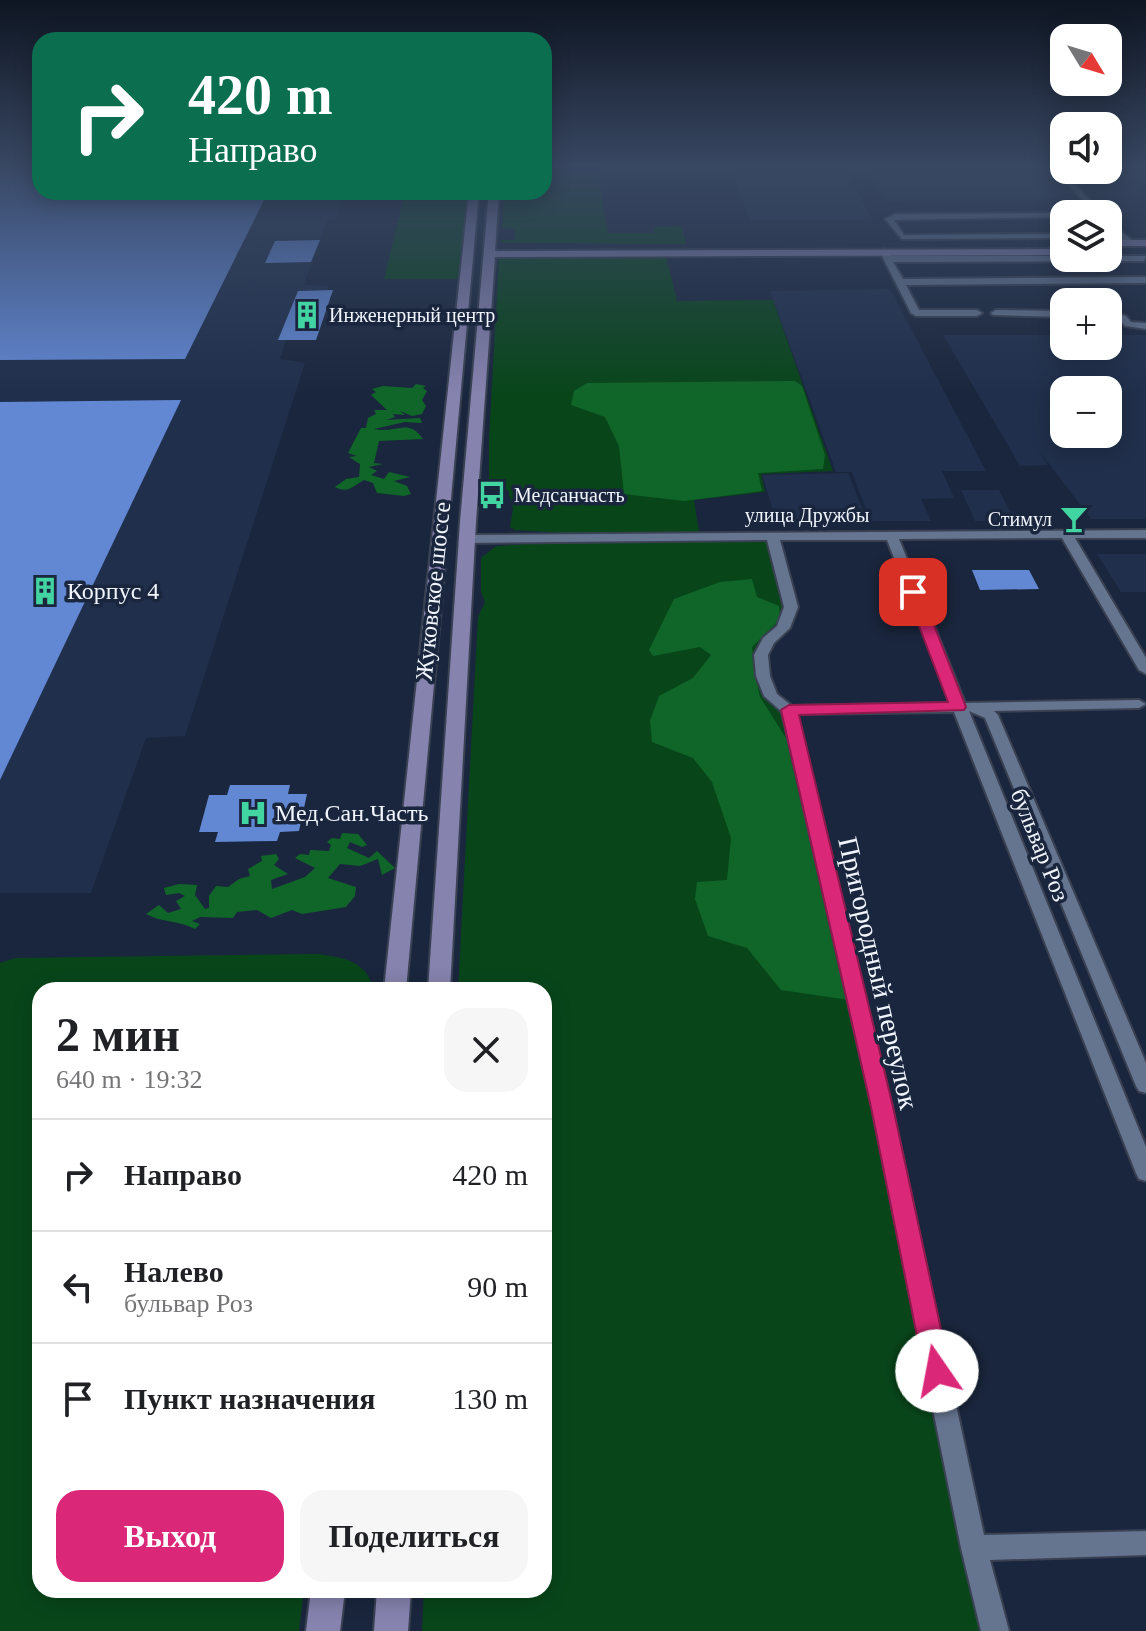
<!DOCTYPE html>
<html lang="ru">
<head>
<meta charset="utf-8">
<style>
  body { margin:0; font-family:Georgia,serif; background:#f6f6f6; color:#202124; height:100vh; display:flex; flex-direction:column; font-size:30px; white-space:nowrap }
  * { box-sizing:border-box; margin:0 }
  p { font-size:26px; color:#757577 }
  .icon { flex:none; width:44px; height:44px; fill:none; stroke:currentColor; stroke-width:2; stroke-linecap:round; stroke-linejoin:round }
  .map { position:relative; flex:1; overflow:hidden }
  .sheet { position:absolute; left:32px; top:982px; width:520px; height:616px; display:flex; flex-direction:column; background:#fff; border-radius:24px; box-shadow:0 4px 20px #0003 }
  .sheet>* { flex:none }
  .top-card { position:absolute; left:32px; top:32px; width:520px; height:168px; border-radius:24px; box-shadow:0 4px 20px #0003; background:#0b6e4f; color:#fff; overflow:hidden }
  .needle { width:52px; rotate:128deg }
  .buttons { position:absolute; left:1050px; top:24px; display:grid; gap:16px }
  .buttons a { display:grid; place-items:center; width:72px; height:72px; border-radius:16px; background:#fff; box-shadow:0 4px 20px #0003; font-size:40px }
  .pin { position:absolute; display:grid; place-items:center; width:68px; height:68px; color:#fff; margin:-34px; border-radius:16px; box-shadow:0 4px 12px #0006 }
  .me { position:absolute; width:88px; margin:-44px; rotate:348deg; stroke-linejoin:round; filter:drop-shadow(0 0 6px #0008) }
  .turn { display:flex; align-items:center; gap:28px; height:168px; padding:0 24px; font-size:36px }
  .turn .icon { width:104px; height:104px; stroke-width:2.5 }
  .turn b { display:block; font-size:56px; line-height:68px }
  .round { display:grid; place-items:center; flex:none; width:84px; height:84px; border-radius:24px; background:#f6f6f6 }
  .overview { display:flex; align-items:center; justify-content:space-between; height:136px; padding:0 24px }
  h1 { font-size:48px; font-weight:700; line-height:60px }
  .cta { display:flex; gap:16px; margin-top:auto; padding:16px 24px }
  .cta a { flex:1; height:92px; border-radius:24px; background:#db2777; color:#fff; font-size:32px; font-weight:700; line-height:92px; text-align:center }
  .cta a+a { background:#f6f6f6; color:#202124 }
  ul { padding:0; list-style:none }
  li { display:flex; align-items:center; gap:24px; height:112px; padding:0 24px; border-top:2px solid #e0e0e0 }
  li div { flex:1 }
  li b { display:block; font-size:30px }
  li em { font-style:normal }
  .map>svg:first-child { display:block }
  .built { fill:#202f4b; fill-rule:evenodd }
  .green { fill:#08461a }
  .forest { fill:#106629 }
  .building { fill:#6288d4 }
  .lines { fill:none; stroke-linecap:round; stroke-linejoin:round }
  .street-casing { stroke:#394153; stroke-width:4 }
  .secondary-casing { stroke:#394153; stroke-width:4 }
  .street { fill:#65748f; fill-rule:evenodd }
  .secondary { fill:#8683af; fill-rule:evenodd }
  .route { fill:#db2777; stroke:#8e194d; stroke-width:2 }
  .labels { text-anchor:middle; stroke-width:7; stroke-linejoin:round; paint-order:stroke }
  .far-poi-label { font-size:20px; fill:#f0f5fe; stroke:#1a263d; text-anchor:start }
  .far-street-label { font-size:20px; fill:#f0f5fe; stroke:#1a263d }
  .poi-label { font-size:24px; fill:#f0f5fe; stroke:#1a263d; text-anchor:start }
  .street-label { font-size:24px; fill:#f0f5fe; stroke:#1a263d }
  .near-street-label { font-size:28px; fill:#f0f5fe; stroke:#1a263d }
</style>
</head>
<body>
<div class="map">
<svg width="1146" height="1631" viewBox="0 0 1146 1631">
  <rect width="100%" height="100%" fill="#1a263d"/>
  <!-- built -->
  <g class="built">
    <polygon points="0,166 40,192 344,192 336,220 327,221 304,285 329,286 327,290 333,290 316,340 286,340 280,359 305,363 185,736 146,738 91,893 0,893"/>
    <polygon points="729,166 844,166 872,220 750,220"/>
    <polygon points="863,166 1042,166 1078,199 886,201"/>
    <polygon points="1108,166 1146,166 1146,180 1097,180 1082,170 1108,170"/>
    <polygon points="890,289 986,471 942,471 954,498 921,499 931,521 870,521 852,472 836,472 770,291"/>
    <path d="M943,335H1064V346H1108V335H1146V519H1091L1040,452L1048,465L1020,466ZM1064,390H1108V434H1064Z"/>
    <polygon points="848,473 868,522 777,524 762,475"/>
    <polygon points="961,490 999,490 1010,511 1015,512 1020,521 975,521"/>
    <polygon points="1097,554 1146,554 1146,592 1121,592"/>
  </g>
  <!-- green -->
  <g class="green">
    <polygon points="544,166 603,166 604,175 598,176 608,233 655,233 654,227 681,226 686,244 503,243 500,240 515,240 515,229 502,228 504,192 544,192"/>
    <polygon points="405,192 469,192 459,279 384,279"/>
    <polygon points="666,255 677,301 773,300 833,471 761,474 765,492 694,500 699,532 585,534 515,530 510,527 513,509 508,490 489,489 489,438 499,258"/>
    <polygon points="769,539 787,607 777,629 756,646 762,691 789,721 1001,1631 422,1631 424,1590 544,1590 544,990 458,990 478,617 485,602 481,592 481,558 496,546 564,542"/>
    <path d="M316,954C343,957 367,961 374,990H40V1242L37,1251H40V1590H304L299,1631H0V963L15,958Z"/>
  </g>
  <!-- forest -->
  <g class="forest">
    <polygon points="795,381 802,386 825,455 823,469 758,473 762,491 684,501 624,494 619,446 605,417 571,405 574,391 587,383"/>
    <path d="M416,384L426,386L423,388L427,391L422,400L426,406L422,414L412,416L400,411L405,415L393,414L395,417L386,420L420,418L422,423L405,422L374,429C396,434 408,417 423,439L379,441L374,463L383,464L369,467L377,471L371,475L384,479L389,472L410,477L394,481L407,486L411,494L404,496L377,493L373,483L364,480C353,486 348,494 335,487L346,479L359,477L360,464L349,457L357,456L348,453L361,428H366L368,418L376,414L374,410H387L371,395L376,392L372,389L383,386L412,388Z"/>
    <polygon points="752,579 757,597 779,606 780,619 752,647 754,670 760,697 793,749 849,1000 781,990 747,948 708,936 695,899 697,882 727,880 731,838 712,782 693,758 652,742 650,721 659,696 693,678 711,655 700,647 653,656 649,650 674,599 720,582"/>
    <path d="M342,833L358,834L367,845L362,847L350,842L347,848L369,858L377,851L395,868L382,875L378,859L360,866L340,864L328,878L356,887L355,896L346,907L302,914L292,910L271,918L257,910L237,912L233,918L200,917L192,921L200,924L195,929C179,920 162,923 146,914L159,905L168,913L181,909L176,901L185,896L179,893L166,895L164,888L179,884L197,885L195,895L205,909L209,908V896L216,886L228,887L239,879L250,876L248,869L262,861L261,856L276,854L279,859L274,865L288,874L271,880L272,889L305,877L315,868L295,858L300,854L309,855L310,850L329,851L331,845L327,842L332,838L340,839Z"/>
  </g>
  <!-- building -->
  <g class="building">
    <polygon points="0,166 40,166 40,192 268,192 185,359 0,360"/>
    <polygon points="320,240 311,262 265,263 275,241"/>
    <polygon points="333,290 316,340 278,340 298,291"/>
    <polygon points="181,400 0,780 0,402"/>
    <polygon points="972,570 1029,570 1039,589 980,590"/>
    <polygon points="230,785 290,785 288,794 307,794 299,831 280,832 277,841 215,842 218,832 199,832 209,795 227,795"/>
  </g>
  <g class="lines">
    <defs>
      <g id="street">
        <polygon points="1051,166 1058,166 1103,214 1095,214"/>
        <polygon points="1064,213 1067,214 1064,214 1064,217 894,220 904,235 1064,234 1064,238 902,239 885,219 895,214"/>
        <polygon points="1108,221 1133,241 1133,245 1127,245 1108,227"/>
        <polygon points="884,249 891,256 1146,256 1144,261 893,262 903,279 1146,277 1146,283 906,285 919,310 977,310 982,313 977,316 916,316 911,313 880,252"/>
        <polygon points="996,310 1064,311 1064,317 993,315 991,313"/>
        <polygon points="1108,311 1126,316 1131,322 1146,323 1146,329 1125,326 1120,320 1108,317"/>
        <path d="M1146,530V538H1075L1146,658V674L1139,670L1062,538L899,539L965,703L1139,700L1146,704L1139,708L994,711L998,715L1146,1063V1093L1139,1091L1136,1086L985,718L969,711L1146,1147V1181L1139,1179L1136,1173L954,712L797,714L892,1107L984,1535L1146,1531V1555L990,1560L1009,1631H981L961,1548L872,1107L782,712L764,696L756,676L754,655L763,638L777,626L784,607L767,540L467,543L461,539L467,535ZM780,540H887L951,703L792,706L777,694L770,676L768,655L774,643L790,628L798,607Z"/>
      </g>
      <g id="secondary">
        <polygon points="469,192 479,192 406,990 384,990"/>
        <polygon points="489,192 499,192 495,251 1064,249 1064,255 495,257 476,522 450,990 428,990 460,522"/>
        <rect x="1108" y="240" width="38" height="6"/>
        <polygon points="311,1590 345,1590 340,1631 306,1631"/>
        <polygon points="377,1590 411,1590 408,1631 374,1631"/>
      </g>
    </defs>
    <!-- street casing -->
    <use href="#street" class="street-casing"/>
    <!-- secondary casing -->
    <use href="#secondary" class="secondary-casing"/>
    <!-- street -->
    <use href="#street" class="street"/>
    <!-- secondary -->
    <use href="#secondary" class="secondary"/>
  </g>
  <!-- sky -->
  <linearGradient id="sky" x2="0" y2="1"><stop stop-color="#0e1522"/><stop offset="0.42" stop-color="#384762"/><stop offset="1" stop-color="#384762" stop-opacity="0"/></linearGradient>
  <rect width="1146" height="395" fill="url(#sky)"/>
  <!-- route -->
  <polygon class="route" points="913,588 921,592 966,707 964,710 799,715 893,1107 950,1371 946,1380 937,1383 928,1380 924,1371 871,1107 781,710 789,705 948,702 906,592"/>
  <!-- icons -->
  <defs>
    <symbol id="building-bare" viewBox="-9 -9 18 18"><path d="M-4-6H4V6H1V3H-1V6H-4ZM-2.5-4.3h1.7v1.8h-1.7ZM.8-4.3h1.7v1.8H.8ZM-2.5-1h1.7V.8h-1.7ZM.8-1h1.7V.8H.8Z" fill="#42d4a1" stroke="#1a263d" stroke-width="2.5" paint-order="stroke"/></symbol>
    <symbol id="bus-bare" viewBox="-9 -9 18 18"><path d="M-5-6H5V4H4V6H2V4H-2V6H-4V4H-5ZM-3.5-4V0h7V-4ZM-3.5 1.2v1.5H-2V1.2ZM2 1.2v1.5H3.5V1.2Z" fill="#42d4a1" stroke="#1a263d" stroke-width="2.5" paint-order="stroke"/></symbol>
    <symbol id="bar-bare" viewBox="-9 -9 18 18"><path d="M-6-5H6L.8 .8V4.5H3.5V6h-7V4.5H-.8V.8Z" fill="#42d4a1" stroke="#1a263d" stroke-width="2.5" paint-order="stroke"/></symbol>
    <symbol id="hospital-bare" viewBox="-9 -9 18 18"><path d="M-5-5h3v3.5h4V-5h3V5h-3V1.5h-4V5h-3Z" fill="#42d4a1" stroke="#1a263d" stroke-width="2.5" paint-order="stroke"/></symbol>
  </defs>
  <g fill-rule="evenodd">
    <use href="#building-bare" x="287" y="295" width="40" height="40"/>
    <use href="#bus-bare" x="472" y="475" width="40" height="40"/>
    <use href="#bar-bare" x="1054" y="499" width="40" height="40"/>
    <use href="#building-bare" x="25" y="571" width="40" height="40"/>
    <use href="#hospital-bare" x="233" y="793" width="40" height="40"/>
  </g>
  <g class="labels">
    <!-- far-poi labels -->
    <g class="far-poi-label">
      <text x="329" y="322">Инженерный центр</text>
      <text x="514" y="502">Медсанчасть</text>
      <text x="1052" y="526" text-anchor="end">Стимул</text>
    </g>
    <!-- far-street labels -->
    <g class="far-street-label">
      <text x="807" y="522">улица Дружбы</text>
    </g>
    <!-- poi labels -->
    <g class="poi-label">
      <text x="67" y="599">Корпус 4</text>
      <text x="275" y="821">Мед.Сан.Часть</text>
    </g>
    <!-- street labels -->
    <g class="street-label">
      <text transform="translate(433 591) rotate(-84)" y="8">Жуковское шоссе</text>
      <text transform="translate(1040 845) rotate(68)" y="8">бульвар Роз</text>
    </g>
    <!-- near-street labels -->
    <g class="near-street-label">
      <text transform="translate(879 973) rotate(77)" y="10">Пригородный переулок</text>
    </g>
  </g>
</svg>
<div class="buttons">
<a><svg class="needle" viewBox="-14 -14 28 28"><path d="M0-13l5 13h-10z" fill="#e53935"/><path d="M0 13l5-13h-10z" fill="#757577"/></svg></a>
<a><svg class="icon" aria-label="sound" viewBox="0 0 24 24"><path d="M4 9h4l5-4v14l-5-4H4zM17 9q2 3 0 6"/></svg></a>
<a><svg class="icon" aria-label="layers" viewBox="0 0 24 24"><path d="M12 4l9 5-9 5-9-5zM3 14l9 5 9-5"/></svg></a>
<a>+</a>
<a>−</a>
</div>
<div class="pin" style="left:913px;top:592px;background:#d93025"><svg class="icon" aria-label="arrive" viewBox="0 0 24 24"><path d="M6 21V4h12l-3 4 3 4H6"/></svg></div>
<svg class="me" style="left:937px;top:1371px" viewBox="-20 -20 40 40"><circle r="19" fill="#fff"/><path d="M0-13L10 11 0 6-10 11z" fill="#db2777"/></svg>
<div class="top-card">
<div class="turn"><svg class="icon" aria-label="right" viewBox="0 0 24 24"><path d="M7 20v-9h11M14 6l5 5-5 5"/></svg><div><b>420 m</b>Направо</div></div>
</div>
<section class="sheet">
<div class="overview"><div><h1>2 мин</h1><p>640 m · 19:32</p></div><a class="round"><svg class="icon" aria-label="close" viewBox="0 0 24 24"><path d="M6 6l12 12M18 6L6 18"/></svg></a></div>
<ul>
<li><svg class="icon" aria-label="right" viewBox="0 0 24 24"><path d="M7 20v-9h11M14 6l5 5-5 5"/></svg><div><b>Направо</b></div><em>420 m</em></li>
<li><svg class="icon" aria-label="left" viewBox="0 0 24 24"><path d="M17 20v-9H6M10 6l-5 5 5 5"/></svg><div><b>Налево</b><p>бульвар Роз</p></div><em>90 m</em></li>
<li><svg class="icon" aria-label="arrive" viewBox="0 0 24 24"><path d="M6 21V4h12l-3 4 3 4H6"/></svg><div><b>Пункт назначения</b></div><em>130 m</em></li>
</ul>
<div class="cta"><a>Выход</a><a>Поделиться</a></div>
</section>
</div>
</body>
</html>
